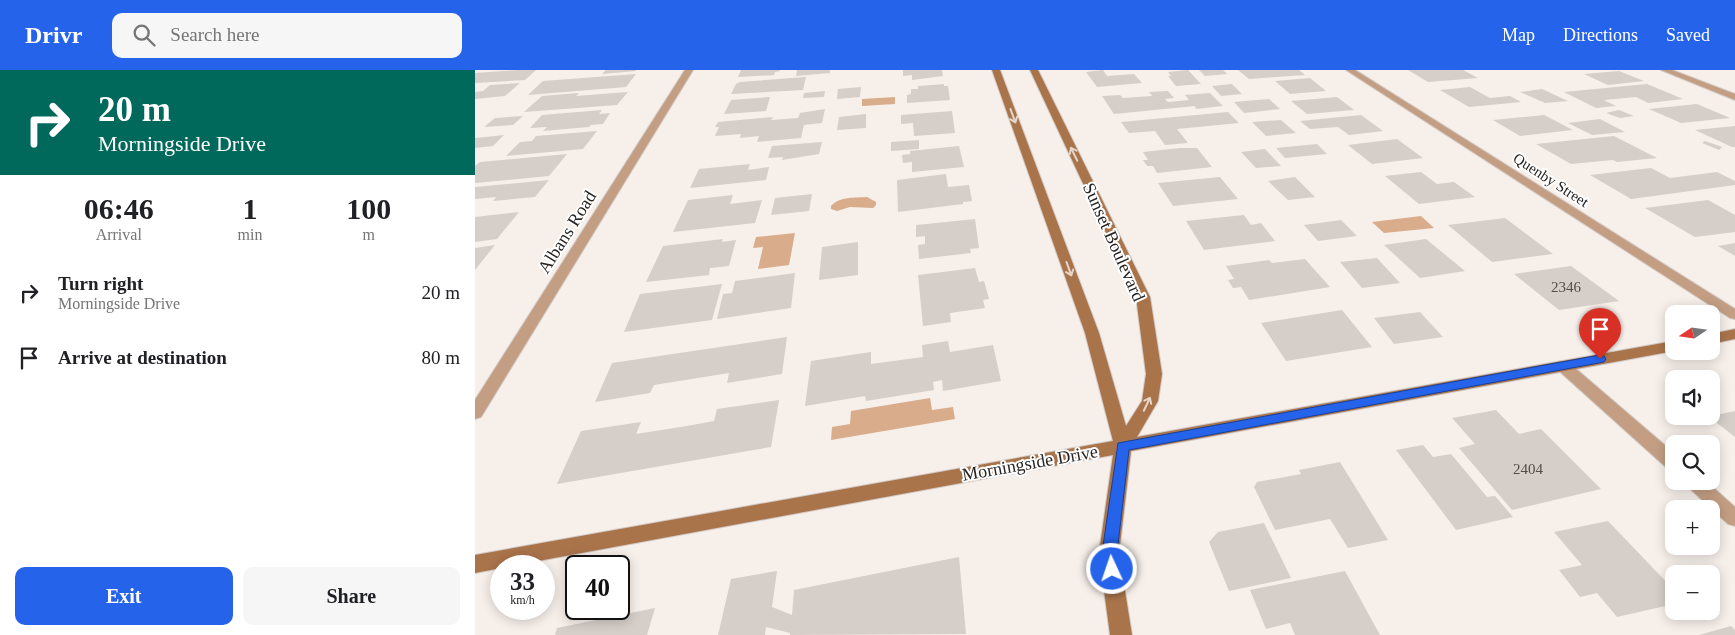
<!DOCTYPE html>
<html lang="en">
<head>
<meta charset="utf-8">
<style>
  body { margin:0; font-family:Georgia,serif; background:#f6f6f6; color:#202124; height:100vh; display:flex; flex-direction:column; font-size:19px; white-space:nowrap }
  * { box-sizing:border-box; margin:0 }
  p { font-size:16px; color:#757577 }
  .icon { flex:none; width:28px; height:28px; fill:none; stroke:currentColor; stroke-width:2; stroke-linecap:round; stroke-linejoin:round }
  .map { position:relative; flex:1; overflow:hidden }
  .details { display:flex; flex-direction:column; background:#fff; width:475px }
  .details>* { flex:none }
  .banner { background:#00695c; color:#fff; overflow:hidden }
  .needle { width:32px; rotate:257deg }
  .controls { position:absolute; left:1190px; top:235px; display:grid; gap:10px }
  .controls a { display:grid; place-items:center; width:55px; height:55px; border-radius:10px; background:#fff; box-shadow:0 2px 12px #0003; font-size:25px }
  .speed { position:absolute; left:15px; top:485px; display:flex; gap:10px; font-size:25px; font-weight:700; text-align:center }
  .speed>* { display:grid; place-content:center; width:65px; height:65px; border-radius:50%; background:#fff; box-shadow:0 2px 12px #0003; line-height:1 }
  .speed small { font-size:12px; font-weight:400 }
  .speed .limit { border:2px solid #111; border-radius:8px; background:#fff; color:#111 }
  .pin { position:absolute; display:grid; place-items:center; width:42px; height:42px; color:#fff; margin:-51px -21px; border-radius:50% 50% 50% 0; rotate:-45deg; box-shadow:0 0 5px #0007 }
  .pin .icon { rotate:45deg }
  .me { position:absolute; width:55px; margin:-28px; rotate:357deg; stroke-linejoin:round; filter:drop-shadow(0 0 4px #0008) }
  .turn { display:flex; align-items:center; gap:18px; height:105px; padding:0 15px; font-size:22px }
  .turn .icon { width:65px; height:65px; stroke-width:2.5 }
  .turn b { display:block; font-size:35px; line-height:42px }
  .eta { display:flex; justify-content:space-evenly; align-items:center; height:85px; text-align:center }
  .eta b { font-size:30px; font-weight:700; line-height:35px }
  .primary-button { display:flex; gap:10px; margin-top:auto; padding:10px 15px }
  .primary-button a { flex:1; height:58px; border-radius:10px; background:#2563eb; color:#fff; font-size:20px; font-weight:700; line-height:58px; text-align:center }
  .primary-button a+a { background:#f6f6f6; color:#202124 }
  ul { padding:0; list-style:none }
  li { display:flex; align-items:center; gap:15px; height:65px; padding:0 15px }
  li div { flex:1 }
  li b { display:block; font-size:19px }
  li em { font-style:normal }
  header { display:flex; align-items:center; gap:30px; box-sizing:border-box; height:70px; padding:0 25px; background:#2563eb; color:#fff }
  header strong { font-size:24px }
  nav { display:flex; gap:28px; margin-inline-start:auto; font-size:18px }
  .search { width:350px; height:45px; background:#f6f6f6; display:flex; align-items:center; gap:12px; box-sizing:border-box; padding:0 18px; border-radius:10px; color:#757577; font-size:19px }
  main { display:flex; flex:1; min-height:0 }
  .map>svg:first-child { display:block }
  .water { fill:#d9ac8c }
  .building { fill:#d6cec8 }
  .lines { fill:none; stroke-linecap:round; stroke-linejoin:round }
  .street-casing { stroke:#d2cac6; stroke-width:2 }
  .secondary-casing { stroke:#d2cac6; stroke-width:2 }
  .street { fill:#c39e83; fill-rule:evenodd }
  .secondary { fill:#aa744b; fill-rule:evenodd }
  .oneway { stroke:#e6d5c9 }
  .route { fill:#2563eb; stroke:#184099 }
  .labels { text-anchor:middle; stroke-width:4; stroke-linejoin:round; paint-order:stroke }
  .far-street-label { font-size:15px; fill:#272422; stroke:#fff }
  .number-label { font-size:15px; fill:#534e4c }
  .street-label { font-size:18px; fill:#272422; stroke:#fff }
</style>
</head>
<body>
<header>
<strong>Drivr</strong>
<div class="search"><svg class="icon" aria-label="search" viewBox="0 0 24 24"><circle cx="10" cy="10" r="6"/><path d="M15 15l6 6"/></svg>Search here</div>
<nav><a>Map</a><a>Directions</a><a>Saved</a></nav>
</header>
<main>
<section class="details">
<div class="banner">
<div class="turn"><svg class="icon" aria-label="right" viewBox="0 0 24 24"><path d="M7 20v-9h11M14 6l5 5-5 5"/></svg><div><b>20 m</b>Morningside Drive</div></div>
</div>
<div class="eta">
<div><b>06:46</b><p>Arrival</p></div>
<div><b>1</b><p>min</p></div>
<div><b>100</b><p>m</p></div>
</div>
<ul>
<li><svg class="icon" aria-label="right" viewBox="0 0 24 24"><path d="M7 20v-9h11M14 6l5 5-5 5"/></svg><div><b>Turn right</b><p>Morningside Drive</p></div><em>20 m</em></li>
<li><svg class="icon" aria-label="arrive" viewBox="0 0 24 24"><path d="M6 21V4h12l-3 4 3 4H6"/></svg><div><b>Arrive at destination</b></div><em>80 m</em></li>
</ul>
<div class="primary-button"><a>Exit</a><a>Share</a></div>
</section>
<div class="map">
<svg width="1260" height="565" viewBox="0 0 1260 565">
  <rect width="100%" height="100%" fill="#f7efea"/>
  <!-- water -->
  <g class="water">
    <polygon points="420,27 420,34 387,36 387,29"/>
    <path d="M392,127L401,132V135L398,138L375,137L362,141L356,139V136C365,126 380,128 392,127Z"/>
    <polygon points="946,146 959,158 909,163 897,152"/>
    <polygon points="320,163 314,195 283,199 288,177 278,178 281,167"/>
    <polygon points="455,328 457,340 478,337 480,349 356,370 357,357 375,354 376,341"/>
  </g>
  <!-- building -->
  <g class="building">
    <polygon points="42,0 61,0 50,10 0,13 0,3"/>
    <polygon points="131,0 161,0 161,1 127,4"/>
    <polygon points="266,0 305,0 305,1 300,2 299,5 263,7"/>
    <polygon points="322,0 355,0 355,3 321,6"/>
    <polygon points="428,0 467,0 468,6 437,10 437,5 428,6"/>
    <polygon points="628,0 632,6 659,4 667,13 622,17 611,2"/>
    <polygon points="713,0 726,14 701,16 693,6 696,6 693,2"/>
    <polygon points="724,0 748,0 752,4 730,6"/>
    <polygon points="763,0 824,0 830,5 774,9"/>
    <polygon points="933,0 988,0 1003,8 953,12"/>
    <polygon points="1144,1 1169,11 1133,15 1109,4"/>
    <polygon points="161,4 151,17 53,25 68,11"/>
    <polygon points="331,7 328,20 256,24 261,14 265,12"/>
    <polygon points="835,8 851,21 815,24 800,11"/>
    <polygon points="45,13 30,26 0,29 0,22 8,21 15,15"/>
    <polygon points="469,14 469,16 473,16 475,30 432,33 432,25 436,24 436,19 443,19 443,16"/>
    <polygon points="757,14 767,24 746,26 737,16"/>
    <polygon points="1172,14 1208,29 1173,33 1161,27 1129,30 1141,36 1121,38 1089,22"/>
    <polygon points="386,17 385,27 362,29 363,19"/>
    <polygon points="995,17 1015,28 1035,26 1046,32 994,37 965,20"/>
    <polygon points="1067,19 1093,31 1070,33 1045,22"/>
    <polygon points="350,21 349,27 328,28 329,23"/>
    <polygon points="693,21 699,28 690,29 693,32 714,30 710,25 735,23 748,36 721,39 720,36 639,44 627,26 645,25 648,28 677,26 674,22"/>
    <polygon points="153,22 142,35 49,42 67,26 104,23 101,26"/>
    <polygon points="295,27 291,41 249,44 256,30"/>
    <polygon points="862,27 879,40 832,44 816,31"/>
    <polygon points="794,29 805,39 769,43 759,32"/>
    <polygon points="1222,34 1255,48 1206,53 1174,39"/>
    <polygon points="350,39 347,53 329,55 326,68 282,72 284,66 265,68 266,64 240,66 244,57 240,57 243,52 298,47 296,50 323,48 325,43"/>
    <polygon points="127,40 124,44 135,43 128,54 116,55 114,57 68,61 72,57 55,58 67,45"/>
    <polygon points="1144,40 1159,46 1145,48 1131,43"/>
    <polygon points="477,41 480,63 439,66 438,53 426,54 426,45"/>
    <polygon points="753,42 764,53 702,59 713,73 690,75 680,61 654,63 646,52"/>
    <polygon points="391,44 391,58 362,60 364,47"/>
    <polygon points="886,45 908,61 874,65 863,57 835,59 825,51"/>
    <polygon points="1069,45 1098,60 1045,66 1018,50"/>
    <polygon points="48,46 38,55 9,57 20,48"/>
    <polygon points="1125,49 1150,62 1117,65 1093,53"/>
    <polygon points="806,50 821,63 791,66 777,52"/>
    <polygon points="1260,56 1260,77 1257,77 1220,60"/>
    <polygon points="122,61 108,79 31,86 45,72 57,71 61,66"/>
    <polygon points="29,65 18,76 0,78 0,68"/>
    <polygon points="1139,66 1182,88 1142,92 1138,90 1096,94 1061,74"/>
    <polygon points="922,69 948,88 897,94 873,75"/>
    <polygon points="444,70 444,79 416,81 416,72"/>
    <polygon points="1230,71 1247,77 1244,80 1227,73"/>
    <polygon points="347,72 344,84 307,90 308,87 293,88 297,76"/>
    <polygon points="842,74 852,84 810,88 801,78"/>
    <polygon points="484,76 489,97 437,102 437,92 428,93 427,85 435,84 435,81"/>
    <polygon points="705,78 722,78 737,97 682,103 678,96 672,96 668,90 673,90 668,82"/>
    <polygon points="790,79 806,96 781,98 766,82"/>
    <polygon points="92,84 74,106 0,113 0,96 5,92"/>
    <polygon points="275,94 273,100 294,97 291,110 215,118 224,99"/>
    <polygon points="1176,98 1195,108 1242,102 1260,111 1260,115 1156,129 1115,105"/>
    <polygon points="946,102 962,114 979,112 1000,127 944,134 910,106"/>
    <polygon points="471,104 473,117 494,115 497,131 488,132 488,134 423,142 422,110"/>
    <polygon points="745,107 763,129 698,136 683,113"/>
    <polygon points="820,107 840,127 813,130 793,111"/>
    <polygon points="74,110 60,127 18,131 21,127 0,129 0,117"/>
    <polygon points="337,124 334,141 296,145 300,128"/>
    <polygon points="258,125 255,134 287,130 280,153 198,162 213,130"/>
    <polygon points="1233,130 1260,145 1260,162 1220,167 1170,138"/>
    <polygon points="44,142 22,169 0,172 0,147"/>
    <polygon points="769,145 776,155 786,153 800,171 729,180 711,151"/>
    <polygon points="1030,148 1078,184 1017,192 973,155"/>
    <polygon points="500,149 504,178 495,179 496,183 444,189 443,175 450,174 450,166 441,167 441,155"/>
    <polygon points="866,150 882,166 843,171 829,155"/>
    <polygon points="248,169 247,172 261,170 254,196 235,198 234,205 171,212 188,176"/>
    <polygon points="951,169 990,201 945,208 909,175"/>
    <polygon points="383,172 383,205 344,210 347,177"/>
    <polygon points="1260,173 1260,186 1243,176"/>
    <polygon points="20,175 0,200 0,178"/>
    <polygon points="902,188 925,213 887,218 865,192"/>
    <polygon points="830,189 855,217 774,230 766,217 758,218 753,210 759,209 751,196 794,190 797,193"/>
    <polygon points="1096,196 1144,231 1084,240 1039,204"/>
    <polygon points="500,198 504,212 509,211 514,229 508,230 510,238 475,243 476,252 448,256 443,205"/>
    <polygon points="320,203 316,238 242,249 248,224 257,223 260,211"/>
    <polygon points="247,214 237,250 149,262 165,224"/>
    <polygon points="867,240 897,277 811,291 786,253"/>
    <polygon points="945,242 968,267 919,274 899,248"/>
    <polygon points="312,267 307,304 252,313 254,303 179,315 175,323 120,332 137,293"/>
    <polygon points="473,271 475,282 518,275 526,311 468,321 467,310 458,312 459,320 391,331 390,326 330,336 336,291 396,282 396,294 448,287 447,275"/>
    <polygon points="304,330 296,377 82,414 106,361 166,352 161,364 212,356 239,351 242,339"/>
    <polygon points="1021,340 1044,364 1066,359 1126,419 1037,440 984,378 1000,374 977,348"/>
    <polygon points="1260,341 1260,367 1233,346 1236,346"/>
    <polygon points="948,375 958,387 976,384 1012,427 1020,426 1038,447 981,460 921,380"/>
    <polygon points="865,392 913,470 873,478 855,449 800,460 779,417 782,412 826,404 824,400"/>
    <polygon points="1133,451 1199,520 1199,534 1142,547 1122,523 1105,527 1084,500 1107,495 1079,462"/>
    <polygon points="789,453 816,508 754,521 734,472 743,462"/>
    <polygon points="484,487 491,564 315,565 315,563 291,557 290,565 243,565 256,509 302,501 297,537 317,545 319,520"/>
    <polygon points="870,501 905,565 820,565 815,553 791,559 775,520"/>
    <polygon points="180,538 172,565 80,565 82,558"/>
    <polygon points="1256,556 1260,560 1260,565 1224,565"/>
  </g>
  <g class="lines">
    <defs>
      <g id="street">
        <polygon points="210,0 218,0 6,347 0,349 0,330"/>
        <polygon points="871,0 880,0 1260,239 1260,249 1255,248"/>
        <polygon points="1186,0 1197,0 1260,24 1260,30"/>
        <polygon points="1088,291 1093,292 1199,383 1199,401 1193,399 1083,300 1080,296 1083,292"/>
        <polygon points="1209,411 1231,411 1260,437 1260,456 1253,454 1212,416"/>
      </g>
      <g id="secondary">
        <polygon points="517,0 525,0 624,263 651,356 667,331 671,304 661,227 555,0 563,0 675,227 687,304 683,331 662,367 1199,271 1199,281 656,381 644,483 657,565 635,565 624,483 638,385 36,496 26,496 26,498 0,503 0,485 638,371 610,263"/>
        <polygon points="1260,259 1260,269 1236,274 1236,264"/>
      </g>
    </defs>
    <!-- street casing -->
    <use href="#street" class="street-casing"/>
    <!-- secondary casing -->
    <use href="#secondary" class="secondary-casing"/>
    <!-- street -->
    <use href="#street" class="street"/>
    <!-- secondary -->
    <use href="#secondary" class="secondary"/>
  </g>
  <!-- one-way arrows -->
  <defs><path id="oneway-shaft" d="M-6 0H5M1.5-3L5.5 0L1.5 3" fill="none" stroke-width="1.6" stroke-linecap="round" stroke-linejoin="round" transform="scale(1.25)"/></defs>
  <g class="oneway">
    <use href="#oneway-shaft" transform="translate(538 46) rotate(70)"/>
    <use href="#oneway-shaft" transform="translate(599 84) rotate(-116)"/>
    <use href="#oneway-shaft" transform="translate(594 199) rotate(70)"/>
    <use href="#oneway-shaft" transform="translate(672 334) rotate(-65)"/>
  </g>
  <!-- route -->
  <polygon class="route" points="1125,285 1129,286 1131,289 1129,292 654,380 642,483 644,499 642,504 637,506 631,504 627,483 643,373"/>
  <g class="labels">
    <!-- far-street labels -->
    <g class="far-street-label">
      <text transform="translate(1076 110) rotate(33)" y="5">Quenby Street</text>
    </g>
    <!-- number labels -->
    <g class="number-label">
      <text x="1091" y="222">2346</text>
      <text x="1053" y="404">2404</text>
    </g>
    <!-- street labels -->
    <g class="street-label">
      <text transform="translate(92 162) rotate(-58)" y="6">Albans Road</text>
      <text transform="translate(639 172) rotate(66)" y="6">Sunset Boulevard</text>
      <text transform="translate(555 393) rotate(-10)" y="6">Morningside Drive</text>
    </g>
  </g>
</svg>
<div class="controls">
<a><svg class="needle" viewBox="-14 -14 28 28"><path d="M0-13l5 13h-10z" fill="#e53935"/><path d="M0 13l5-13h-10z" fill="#757577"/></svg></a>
<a><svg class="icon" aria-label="sound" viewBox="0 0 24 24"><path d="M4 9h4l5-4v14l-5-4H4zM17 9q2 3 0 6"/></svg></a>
<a><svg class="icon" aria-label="search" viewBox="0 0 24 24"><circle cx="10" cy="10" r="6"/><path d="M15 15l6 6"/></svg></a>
<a>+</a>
<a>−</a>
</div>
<div class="speed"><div>33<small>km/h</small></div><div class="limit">40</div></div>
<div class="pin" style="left:1125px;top:289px;background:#d93025"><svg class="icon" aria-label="arrive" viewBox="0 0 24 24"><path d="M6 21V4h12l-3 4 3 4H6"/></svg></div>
<svg class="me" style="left:637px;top:499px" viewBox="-20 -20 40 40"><circle r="17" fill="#2563eb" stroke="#fff" stroke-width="3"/><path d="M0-11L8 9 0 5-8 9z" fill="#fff"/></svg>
</div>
</main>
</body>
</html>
